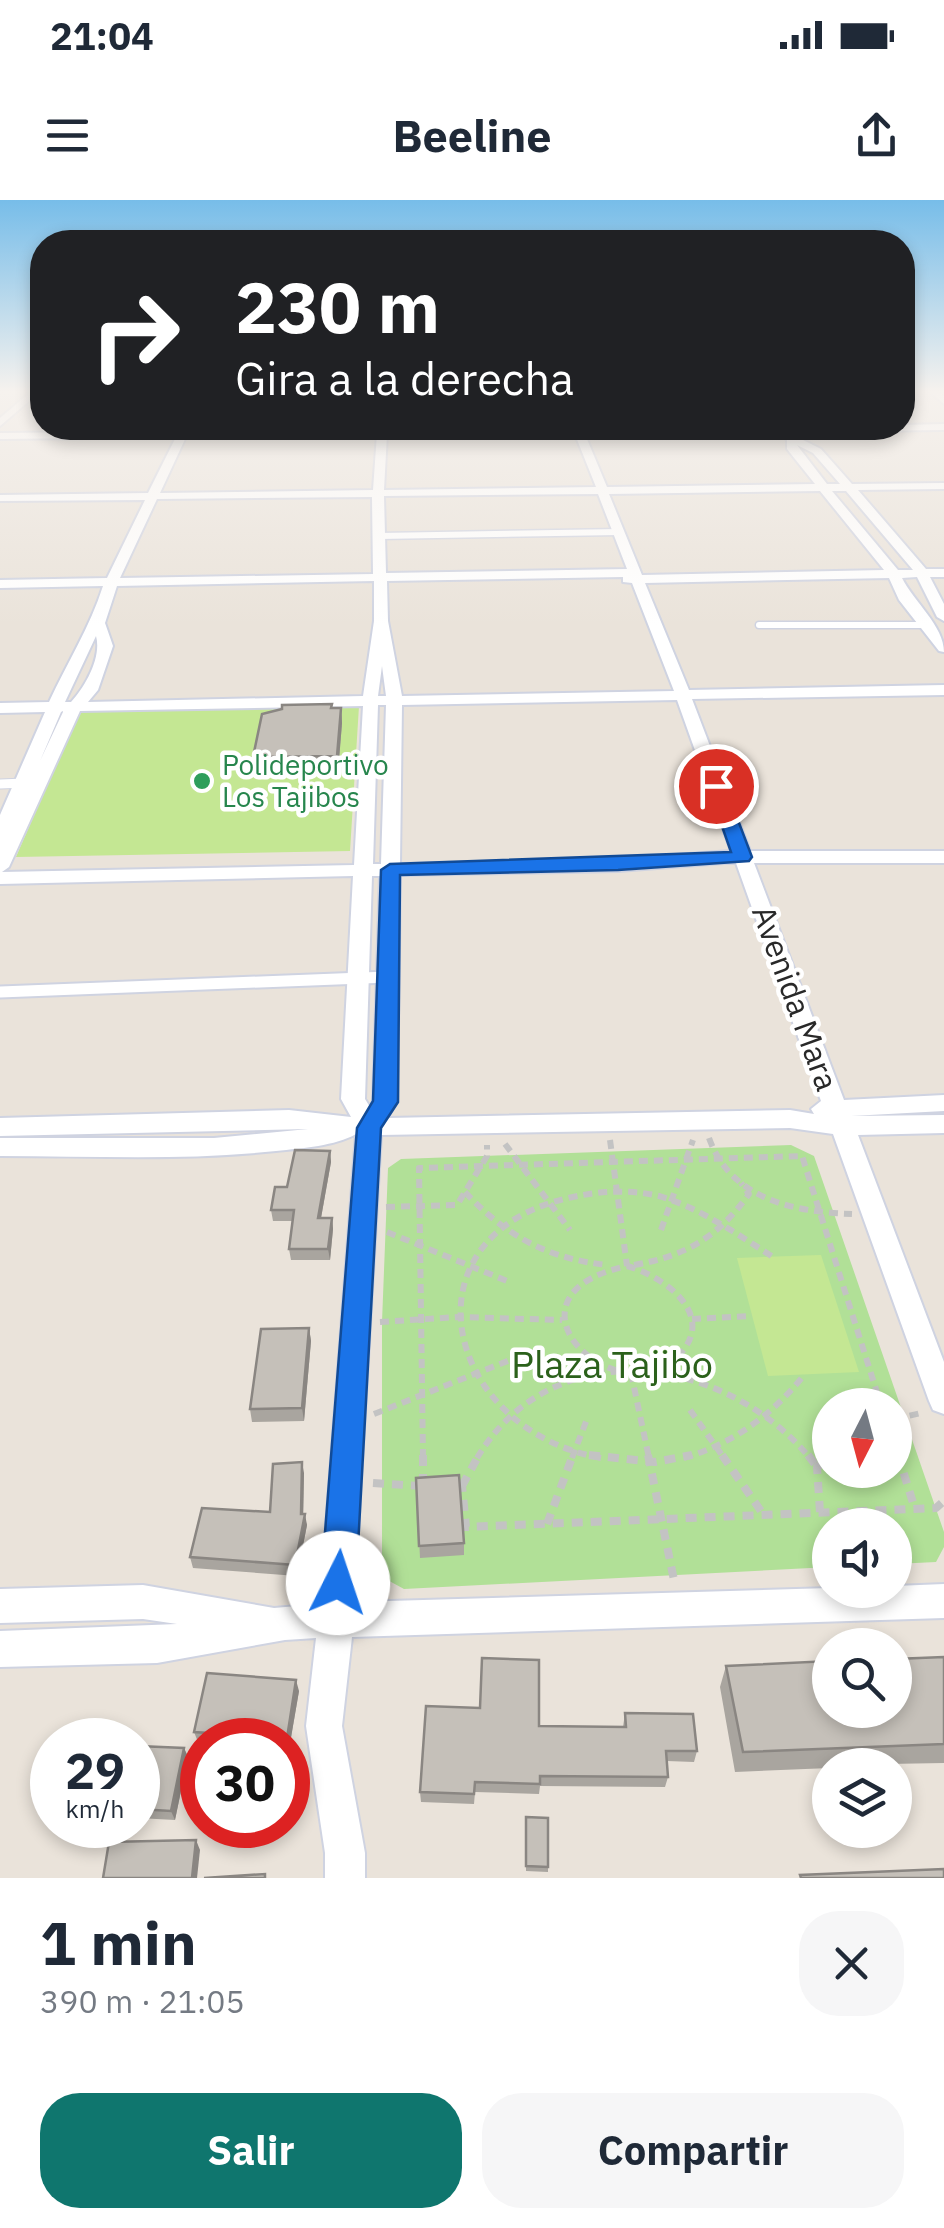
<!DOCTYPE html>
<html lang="es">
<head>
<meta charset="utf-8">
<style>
  body { margin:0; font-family:"IBM Plex Sans",sans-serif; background:#f6f6f7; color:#1f2937; height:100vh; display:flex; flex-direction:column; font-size:38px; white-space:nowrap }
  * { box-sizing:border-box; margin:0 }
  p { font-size:32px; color:#747a83 }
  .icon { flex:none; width:55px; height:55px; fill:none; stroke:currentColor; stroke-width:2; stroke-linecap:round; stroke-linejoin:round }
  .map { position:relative; height:1678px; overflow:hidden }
  .panel { display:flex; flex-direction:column; background:#fff; flex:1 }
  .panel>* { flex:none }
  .guide { position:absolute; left:30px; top:30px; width:885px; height:210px; border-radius:40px; box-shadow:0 5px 15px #0003; background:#202124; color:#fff; overflow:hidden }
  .needle { width:65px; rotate:186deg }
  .controls { position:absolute; left:812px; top:1188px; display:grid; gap:20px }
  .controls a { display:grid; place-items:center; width:100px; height:100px; border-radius:50%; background:#fff; box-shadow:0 5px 15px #0003; font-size:50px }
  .speed { position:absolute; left:30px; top:1518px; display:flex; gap:20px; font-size:50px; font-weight:700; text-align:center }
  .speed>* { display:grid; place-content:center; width:130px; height:130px; border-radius:50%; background:#fff; box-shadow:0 5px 15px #0003; line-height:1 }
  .speed small { font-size:25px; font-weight:400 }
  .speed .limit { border:15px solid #d22; background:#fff; color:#111 }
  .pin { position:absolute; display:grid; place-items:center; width:85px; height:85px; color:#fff; margin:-42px; border:5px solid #fff; border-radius:50%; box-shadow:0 2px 10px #0007 }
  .me { position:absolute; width:110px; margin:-55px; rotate:4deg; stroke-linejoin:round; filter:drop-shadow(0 0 8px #0008) }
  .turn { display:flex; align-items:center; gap:35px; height:210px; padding:0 40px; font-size:45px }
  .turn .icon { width:130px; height:130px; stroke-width:2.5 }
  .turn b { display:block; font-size:70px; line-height:85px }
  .round { display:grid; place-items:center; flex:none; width:105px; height:105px; border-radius:40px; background:#f6f6f7 }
  .overview { display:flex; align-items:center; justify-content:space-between; height:170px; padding:0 40px }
  h1 { font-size:60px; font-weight:700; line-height:75px }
  .button { display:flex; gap:20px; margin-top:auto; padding:20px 40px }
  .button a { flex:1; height:115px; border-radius:40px; background:#0f766e; color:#fff; font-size:40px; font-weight:700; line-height:115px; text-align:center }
  .button a+a { background:#f6f6f7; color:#1f2937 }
  .status { display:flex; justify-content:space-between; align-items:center; height:70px; padding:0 50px; background:#fff; direction:ltr }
  .status svg { height:28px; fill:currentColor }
  header { display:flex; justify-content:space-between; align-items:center; height:130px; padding:0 40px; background:#fff; font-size:45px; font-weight:700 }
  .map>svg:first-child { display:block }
  .green { fill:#b1e097; fill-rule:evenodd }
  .pitch { fill:#c4e793 }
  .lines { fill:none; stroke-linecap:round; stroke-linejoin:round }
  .lane-far2-casing { stroke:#cfd3e1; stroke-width:9 }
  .lane-far1-casing { stroke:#cfd3e1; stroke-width:11 }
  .lane-casing { stroke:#cfd3e1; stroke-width:15 }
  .street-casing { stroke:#cfd3e1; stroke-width:4 }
  .path-far1 { stroke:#c3c3c3; stroke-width:6; stroke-dasharray:9 6; stroke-linecap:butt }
  .path { stroke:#c3c3c3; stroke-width:8; stroke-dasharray:11 8; stroke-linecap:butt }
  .lane-far2 { stroke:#fff; stroke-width:6 }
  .lane-far1 { stroke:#fff; stroke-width:9 }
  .lane { stroke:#fff; stroke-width:11 }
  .street { fill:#fff; fill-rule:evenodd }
  .wall { fill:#a9a59f }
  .shaded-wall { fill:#8a8682 }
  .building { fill:#c5c0b9; stroke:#8a8682; stroke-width:2.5 }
  .route { fill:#1a73e8; stroke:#114b97; stroke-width:2.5 }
  .leisure-dot { fill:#2e9e5b; stroke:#fff; stroke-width:4 }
  .labels { text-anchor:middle; stroke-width:9; stroke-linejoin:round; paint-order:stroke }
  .far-leisure-label { font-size:28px; fill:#27864d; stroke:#fff; text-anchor:start }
  .street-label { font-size:32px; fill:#282828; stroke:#fff }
  .near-park-label { font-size:38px; fill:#2b611b; stroke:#fff }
</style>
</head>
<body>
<div class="status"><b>21:04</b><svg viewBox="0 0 49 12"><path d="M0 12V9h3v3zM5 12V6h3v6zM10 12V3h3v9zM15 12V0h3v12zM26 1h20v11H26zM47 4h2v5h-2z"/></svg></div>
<header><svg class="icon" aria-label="menu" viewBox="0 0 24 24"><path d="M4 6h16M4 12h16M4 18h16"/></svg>Beeline<svg class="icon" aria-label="share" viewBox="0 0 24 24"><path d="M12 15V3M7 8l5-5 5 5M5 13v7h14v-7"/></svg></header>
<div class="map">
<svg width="944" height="1678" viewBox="0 0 944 1678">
  <rect width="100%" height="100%" fill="#eae3da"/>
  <!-- green -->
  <path class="green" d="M791,945L814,956L944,1332V1347L936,1362L895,1364V1325H830V1367L404,1389L382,1377V1122L388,968L401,959ZM830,1205H895V1270H830Z"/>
  <!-- pitch -->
  <g class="pitch">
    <polygon points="359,506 350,651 16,657 79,511"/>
    <polygon points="821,1055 859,1172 768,1176 737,1058"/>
  </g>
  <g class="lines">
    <defs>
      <g id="lane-far2">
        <polyline points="379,336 620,332"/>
        <polyline points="759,425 926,425"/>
      </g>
      <polyline id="lane-far1" points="0,584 25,583"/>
      <polyline id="lane" points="0,792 388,777"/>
      <g id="street">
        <polygon points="33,190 42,190 0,226 0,218"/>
        <polygon points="928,190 937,190 944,196 944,204"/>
        <path d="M944,224V230L787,232L821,249L852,284L944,283V289L858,290L926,369H944V377H930L944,404V421L937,417L917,377L902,378C914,402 944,426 944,452L939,451L899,400L889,378L645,383L689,490L944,485V495L692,499L750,651H944V663H754L844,900L944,895V911L851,916L944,915V933L858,935L944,1162V1214L933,1210L929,1201L833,934L790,928L381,935L354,1402L830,1388L895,1390V1386L944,1384V1418L352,1437L342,1526L365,1653V1678H325V1653L306,1526L316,1438L285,1440L157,1463L0,1467V1431L177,1424L143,1419L0,1423V1389L143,1385L274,1408L320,1404L356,934C335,946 303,948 276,951C184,961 92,956 0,956V938H214L308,929L0,936V918L289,910L351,917L341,899L353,676L0,684V615L45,512L0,513V503L49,502C67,463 90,427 103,386L0,388V380L107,378L145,300L0,301V295L148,293L176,237L0,239V233L179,231L180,228H190L189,231L902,228V225ZM628,231L785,232L781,235L787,240V249L815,284L607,287L584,232ZM574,232L596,287L384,290L387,234ZM377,234L373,290L160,293L186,237ZM797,245L813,253L840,284H827ZM820,291L884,370L642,375L609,294ZM832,291H846L913,370H898ZM598,294L627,369L386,373L384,296ZM372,297L373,374L120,378L157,299ZM623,377V382L632,383L674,491L402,496L388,421L387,381ZM374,381V421L363,496L88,502L98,490L113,446L105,423L117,386ZM96,436C102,457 85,487 71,502H65ZM382,466L386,496H378ZM677,500L731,651L618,659L400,664L402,505ZM378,505H386L381,664H373ZM363,506L354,665L2,672L9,667L80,511ZM63,511V512L40,561L61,512ZM724,663H736L821,901L811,909L814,914L790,910L387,918L397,902L400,675L618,671ZM372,676H380L373,901L370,907L365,899Z"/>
      </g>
    </defs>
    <!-- lane-far2 casing -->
    <use href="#lane-far2" class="lane-far2-casing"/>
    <!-- lane-far1 casing -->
    <use href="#lane-far1" class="lane-far1-casing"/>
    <!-- lane casing -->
    <use href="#lane" class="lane-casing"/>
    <!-- street casing -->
    <use href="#street" class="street-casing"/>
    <!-- path-far1 -->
    <g class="path-far1">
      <path d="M709,938C731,999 793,1012 852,1014"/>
      <polyline points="610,940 627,1066"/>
      <polyline points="505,944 570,1030"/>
      <path d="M465,992C506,1036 548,1059 608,1065"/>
      <polyline points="386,1007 457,1005 487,956 487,945"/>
      <polyline points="661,1030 693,940"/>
      <polyline points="387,1032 507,1081"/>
      <path d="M634,1065C686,1056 718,1037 749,994L741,983"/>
      <path d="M627,1066C666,1077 720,1117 676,1158C614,1215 489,1096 627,1066Z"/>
      <polyline points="692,1119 752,1116"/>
      <polyline points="380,1122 458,1117 562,1120"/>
      <polyline points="631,1173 649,1258"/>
      <polyline points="690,1210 724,1258"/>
      <polyline points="374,1214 510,1160"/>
      <polyline points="895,1219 921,1213"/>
      <polyline points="895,1247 898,1258"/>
      <polyline points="423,1258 419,968 802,956 881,1205"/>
      <path d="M477,1258C554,1130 724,1155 810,1258"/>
      <polyline points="572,1258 587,1219"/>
      <path d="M601,1258C443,1229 400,1037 568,998C598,991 629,989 659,996C700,1008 737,1034 773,1057"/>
      <path d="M684,1258C734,1243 772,1215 805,1174"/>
    </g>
    <!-- path -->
    <g class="path">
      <polyline points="423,1255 423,1281"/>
      <polyline points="589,1255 655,1262 692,1255"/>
      <polyline points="648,1255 674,1380"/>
      <polyline points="722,1255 763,1314"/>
      <polyline points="808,1255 817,1267"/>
      <polyline points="898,1255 915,1309"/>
      <polyline points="373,1283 421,1286"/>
      <polyline points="457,1286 462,1286 466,1327 936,1308 944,1301"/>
      <polyline points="462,1286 479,1255"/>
      <polyline points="820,1312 817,1267 830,1259"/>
      <polyline points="547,1324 573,1255"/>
    </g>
    <!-- lane-far2 -->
    <use href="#lane-far2" class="lane-far2"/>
    <!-- lane-far1 -->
    <use href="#lane-far1" class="lane-far1"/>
    <!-- lane -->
    <use href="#lane" class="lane"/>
    <!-- street -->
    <use href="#street" class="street"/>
  </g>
  <!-- wall -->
  <g class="wall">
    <polygon points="332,508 341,508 342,523 338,572 256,573 253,557"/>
    <polygon points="330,951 331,962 321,1018 332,1018 333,1029 330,1060 291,1060 289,1049 292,1021 273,1021 271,1010"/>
    <polygon points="309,1128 311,1141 304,1221 252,1222 250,1209"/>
    <polygon points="304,1273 303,1314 307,1325 297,1376 193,1368 190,1357 270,1312"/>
    <polygon points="416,1278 464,1343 464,1355 420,1358"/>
    <polygon points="944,1457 944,1563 830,1565 830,1568 735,1572 720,1487 726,1466"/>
    <polygon points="299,1491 289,1549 288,1549 288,1540 202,1540 202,1542 198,1542 194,1532"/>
    <polygon points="625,1513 697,1551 694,1562 667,1561 668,1577 665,1587 540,1586 539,1594 475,1592 474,1604 421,1602 420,1592 539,1526 623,1527"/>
    <polygon points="138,1546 184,1548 188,1557 175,1620 138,1618"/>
    <polygon points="526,1617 548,1667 548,1672 526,1671"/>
  </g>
  <!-- shaded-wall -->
  <g class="shaded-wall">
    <polygon points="341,508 342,523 338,572 337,556"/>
    <polygon points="330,951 331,962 319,1029 318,1018"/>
    <polygon points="332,1018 333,1029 330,1060 328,1049"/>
    <polygon points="309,1128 311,1141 304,1221 302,1208"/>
    <polygon points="302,1262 304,1273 303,1325 301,1314"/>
    <polygon points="305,1314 307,1325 297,1376 295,1365"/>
    <polygon points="296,1480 299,1491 289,1549 287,1538"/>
    <polygon points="184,1548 188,1557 175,1620 171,1611"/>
    <polygon points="196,1640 200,1650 197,1678 192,1678"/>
  </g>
  <!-- building -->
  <g class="building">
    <polygon points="332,504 331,508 341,508 337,556 253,557 262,514 282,509 282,505"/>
    <polygon points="295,950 330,951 318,1018 332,1018 328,1049 289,1049 294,1010 271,1010 275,987 287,987"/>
    <polygon points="309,1128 302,1208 250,1209 261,1129"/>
    <polygon points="302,1262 301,1314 305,1314 295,1365 190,1357 202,1308 270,1312 273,1264"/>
    <polygon points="459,1275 464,1343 419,1346 416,1278"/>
    <polygon points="944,1457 944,1544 743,1552 726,1466 830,1461 830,1510 895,1510 895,1459"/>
    <polygon points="482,1458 539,1460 539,1526 626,1527 625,1513 693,1514 697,1551 666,1551 668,1577 540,1576 540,1584 475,1582 474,1594 420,1592 426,1506 480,1508"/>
    <polygon points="207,1473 296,1480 287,1538 194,1532"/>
    <polygon points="138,1546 184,1548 171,1611 138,1609"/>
    <polygon points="526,1617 548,1618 548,1667 526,1666"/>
    <polygon points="196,1640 192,1678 103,1678 109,1642"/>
    <polygon points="944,1669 944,1678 801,1678 800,1675"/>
    <polygon points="265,1674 265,1678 204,1678"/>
  </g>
  <!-- sky -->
  <linearGradient id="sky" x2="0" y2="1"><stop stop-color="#77bde9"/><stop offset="0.45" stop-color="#f6f2ee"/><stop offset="1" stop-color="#f6f2ee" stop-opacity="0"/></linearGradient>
  <rect width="944" height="425" fill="url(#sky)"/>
  <!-- route -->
  <polygon class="route" points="716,581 725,586 752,657 749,661 618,670 400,675 398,902 381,928 356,1383 351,1395 338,1400 326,1395 321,1383 357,928 373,901 381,670 390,664 731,652 708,586"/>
  <!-- markers -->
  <circle class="leisure-dot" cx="202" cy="581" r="10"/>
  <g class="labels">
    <!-- far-leisure labels -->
    <g class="far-leisure-label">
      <text x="222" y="575">Polideportivo<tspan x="222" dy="32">Los Tajibos</tspan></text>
    </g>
    <!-- street labels -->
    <g class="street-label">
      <text transform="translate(795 798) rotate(70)" y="11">Avenida Mara</text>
    </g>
    <!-- near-park labels -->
    <g class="near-park-label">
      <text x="612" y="1178">Plaza Tajibo</text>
    </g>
  </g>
</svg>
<div class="controls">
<a><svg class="needle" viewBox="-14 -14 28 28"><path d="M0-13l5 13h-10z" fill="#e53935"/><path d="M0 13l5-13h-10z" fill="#747a83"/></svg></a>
<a><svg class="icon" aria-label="sound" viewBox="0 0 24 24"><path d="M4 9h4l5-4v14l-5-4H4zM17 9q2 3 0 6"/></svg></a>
<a><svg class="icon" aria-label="search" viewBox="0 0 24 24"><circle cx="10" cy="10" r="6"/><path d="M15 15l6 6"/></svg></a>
<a><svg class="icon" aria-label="layers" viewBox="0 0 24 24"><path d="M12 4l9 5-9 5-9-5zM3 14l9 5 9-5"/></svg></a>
</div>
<div class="speed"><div>29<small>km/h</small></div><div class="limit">30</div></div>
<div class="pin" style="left:716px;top:586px;background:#d93025"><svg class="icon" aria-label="arrive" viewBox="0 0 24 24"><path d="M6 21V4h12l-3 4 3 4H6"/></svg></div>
<svg class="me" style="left:338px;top:1383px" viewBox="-20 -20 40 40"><circle r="19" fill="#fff"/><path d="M0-13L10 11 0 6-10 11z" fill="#1a73e8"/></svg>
<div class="guide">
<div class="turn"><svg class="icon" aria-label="right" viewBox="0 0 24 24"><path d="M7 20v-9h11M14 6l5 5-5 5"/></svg><div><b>230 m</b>Gira a la derecha</div></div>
</div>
</div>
<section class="panel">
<div class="overview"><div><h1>1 min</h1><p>390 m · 21:05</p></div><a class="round"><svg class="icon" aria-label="close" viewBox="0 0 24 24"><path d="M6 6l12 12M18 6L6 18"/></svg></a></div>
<div class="button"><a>Salir</a><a>Compartir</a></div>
</section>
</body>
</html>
